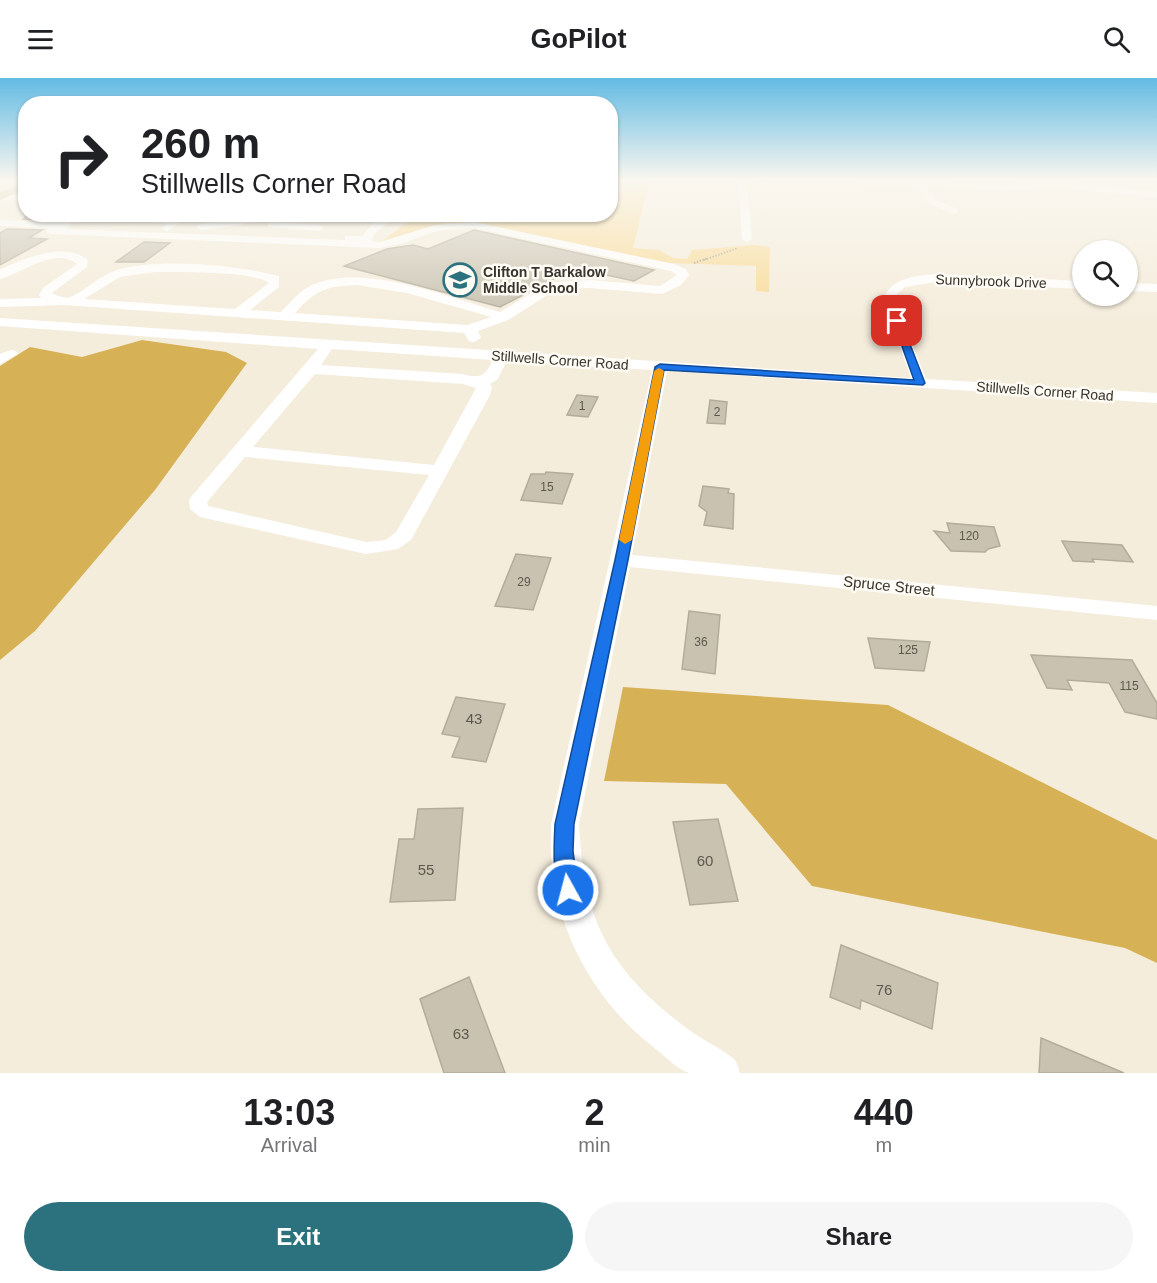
<!DOCTYPE html>
<html lang="en">
<head>
<meta charset="utf-8">
<style>
  body { margin:0; font-family:Arial,sans-serif; background:#f6f6f6; color:#202124; height:100vh; display:flex; flex-direction:column; font-size:22px; white-space:nowrap }
  * { box-sizing:border-box; margin:0 }
  p { font-size:20px; color:#757577 }
  .icon { flex:none; width:33px; height:33px; fill:none; stroke:currentColor; stroke-width:2; stroke-linecap:round; stroke-linejoin:round }
  .map { position:relative; height:995px; overflow:hidden }
  .details { display:flex; flex-direction:column; background:#fff; flex:1 }
  .details>* { flex:none }
  .hud { position:absolute; left:18px; top:18px; width:600px; height:126px; border-radius:24px; box-shadow:0 2px 4px #0004; background:#fff; color:#202124; overflow:hidden }
  .buttons { position:absolute; left:1072px; top:162px; display:grid; gap:12px }
  .buttons a { display:grid; place-items:center; width:66px; height:66px; border-radius:50%; background:#fff; box-shadow:0 2px 4px #0004; font-size:30px }
  .pin { position:absolute; display:grid; place-items:center; width:51px; height:51px; color:#fff; margin:-26px; border-radius:12px; box-shadow:0 3px 9px #0006 }
  .me { position:absolute; width:66px; margin:-33px; rotate:353deg; stroke-linejoin:round; filter:drop-shadow(0 0 4px #0008) }
  .turn { display:flex; align-items:center; gap:21px; height:126px; padding:0 24px; font-size:27px }
  .turn .icon { width:78px; height:78px; stroke-width:2.5 }
  .turn b { display:block; font-size:42px; line-height:51px }
  .eta { display:flex; justify-content:space-evenly; align-items:center; height:102px; text-align:center }
  .eta b { font-size:36px; font-weight:700; line-height:42px }
  .primary-button { display:flex; gap:12px; margin-top:auto; padding:12px 24px }
  .primary-button a { flex:1; height:69px; border-radius:36px; background:#2b727e; color:#fff; font-size:24px; font-weight:700; line-height:69px; text-align:center }
  .primary-button a+a { background:#f6f6f6; color:#202124 }
  header { display:flex; justify-content:space-between; align-items:center; height:78px; padding:0 24px; background:#fff; font-size:27px; font-weight:700 }
  .map>svg:first-child { display:block }
  .green { fill:#f9db98 }
  .forest { fill:#d7b156 }
  .building { fill:#c9c2b1; stroke:#b3ac9b; stroke-width:1.5 }
  .lines { fill:none; stroke-linecap:round; stroke-linejoin:round }
  .path-far1 { stroke:#a9a396; stroke-width:1.5; stroke-dasharray:1.5 1.5; stroke-linecap:butt }
  .path { stroke:#a9a396; stroke-width:2; stroke-dasharray:1.5 1.5; stroke-linecap:butt }
  .minor { fill:#fff; fill-rule:evenodd }
  .major { fill:#d0bb86; fill-rule:evenodd }
  .route { fill:#1a73e8; stroke:#114b97; stroke-width:1.5 }
  .slow { fill:#f59e0b }
  .labels { text-anchor:middle; stroke-width:5; stroke-linejoin:round; paint-order:stroke }
  .number-label { font-size:12px; fill:#5c584e }
  .far-poi-label { font-size:14px; font-weight:bold; fill:#37342d; stroke:#fefbf4; text-anchor:start }
  .far-street-label { font-size:14px; fill:#37342d; stroke:#fefbf4 }
  .street-label { font-size:15px; fill:#37342d; stroke:#fefbf4 }
  .near-number-label { font-size:15px; fill:#5c584e }
</style>
</head>
<body>
<header><svg class="icon" aria-label="menu" viewBox="0 0 24 24"><path d="M4 6h16M4 12h16M4 18h16"/></svg>GoPilot<svg class="icon" aria-label="search" viewBox="0 0 24 24"><circle cx="10" cy="10" r="6"/><path d="M15 15l6 6"/></svg></header>
<div class="map">
<svg width="1157" height="995" viewBox="0 0 1157 995">
  <rect width="100%" height="100%" fill="#f5eddc"/>
  <!-- green -->
  <polygon class="green" points="611,103 649,103 633,170 659,172 673,180 687,181 692,172 754,167 770,169 769,214 756,213 756,188 668,185 478,145 445,145 380,165 417,137 610,136"/>
  <!-- forest -->
  <g class="forest">
    <polygon points="142,262 226,274 247,285 155,412 35,553 0,582 0,288 30,269 82,279"/>
    <polygon points="623,609 888,627 1157,762 1157,885 1125,870 812,808 726,706 604,703"/>
  </g>
  <!-- building -->
  <g class="building">
    <polygon points="30,136 66,136 52,142 23,141"/>
    <polygon points="7,151 42,152 29,160 47,161 0,187 0,155"/>
    <polygon points="474,152 654,192 634,203 574,190 500,229 344,188 387,171 413,167 428,171"/>
    <polygon points="144,164 170,165 144,184 116,184"/>
    <polygon points="577,317 598,319 588,339 567,337"/>
    <polygon points="710,322 727,324 725,346 707,345"/>
    <polygon points="546,394 573,396 562,426 521,422 531,396 545,396"/>
    <polygon points="703,408 729,411 728,415 734,416 733,451 704,447 707,434 699,428"/>
    <polygon points="947,445 994,449 1000,468 988,471 985,474 951,473 934,453 950,455"/>
    <polygon points="1062,463 1122,467 1133,484 1092,481 1094,484 1073,483"/>
    <polygon points="516,476 551,480 533,532 495,528"/>
    <polygon points="689,533 720,537 715,596 682,591"/>
    <polygon points="868,560 930,564 924,593 875,590"/>
    <polygon points="1031,577 1132,582 1157,625 1157,641 1125,634 1109,605 1067,602 1072,612 1047,610"/>
    <polygon points="456,619 505,626 486,684 452,679 460,659 442,656"/>
    <polygon points="463,730 455,822 390,824 399,761 414,761 418,731"/>
    <polygon points="718,741 738,823 690,827 673,744"/>
    <polygon points="841,867 938,905 932,951 861,922 860,931 830,919"/>
    <polygon points="469,899 505,995 444,995 420,921"/>
    <polygon points="1041,960 1124,995 1039,995"/>
  </g>
  <g class="lines">
    <!-- path-far1 -->
    <polyline class="path-far1" points="704,182 738,170"/>
    <!-- path -->
    <polyline class="path" points="694,185 708,180"/>
    <!-- minor -->
    <g class="minor">
      <polygon points="0,103 22,103 0,107"/>
      <polygon points="738,103 747,103 752,161 747,164 742,161"/>
      <polygon points="854,103 1006,106 1061,103 1157,114 1157,120 1059,109 1006,112 926,108 936,122 958,131 958,135 954,136 930,126 916,108 858,106"/>
      <polygon points="0,116 26,117 26,123 0,122"/>
      <path d="M74,136H138L176,140L181,143L167,154L162,151L167,145C134,142 99,134 68,146L70,148L67,151L345,162V158H363C370,145 384,136 398,136L375,155L371,163L380,164L435,147L474,144L674,186L686,191L689,197L681,207L662,216L590,210L557,211L508,242L478,253L481,260L474,264L469,263L464,255L63,227L0,229V221L41,220L39,217L43,210L77,186C56,168 22,195 0,201V192C23,180 65,163 88,182L87,189L52,215C57,217 64,221 70,219C84,214 97,199 114,193C156,179 236,187 279,198V209L250,232L281,234C290,225 300,212 312,207C363,184 449,219 500,234L538,211L554,204L590,202L660,208L677,197L671,193L474,150L436,153L400,166L380,170L50,156L45,153L48,150L0,148V142L52,144ZM155,194C177,194 255,193 269,205L235,231L84,221L120,199ZM357,207L407,215L491,239L467,247L295,235C316,212 326,208 357,207Z"/>
      <polygon points="254,136 271,136 241,147 201,152 196,149 201,146 240,141"/>
      <polygon points="272,144 319,147 324,150 319,153 268,149 268,145"/>
      <path d="M936,196L1083,203V211L936,204L905,209L897,216L895,222L926,301L1157,315V325L667,293L632,477L1157,528V542L630,489L579,746C584,844 609,892 689,952C700,960 727,974 735,982C737,985 739,992 740,995C727,995 701,995 689,995C676,991 663,976 652,968C597,925 558,857 552,787C550,774 551,760 551,746L652,292L507,283L497,302L490,306L492,309L490,317L411,462L398,471L366,476L200,439L190,431L189,423L191,419L318,271L0,248V240L911,300L883,222C891,199 915,198 936,196ZM332,271L493,282C485,298 481,301 463,296L321,287ZM315,296L463,306L476,310L434,387L253,369ZM245,379L429,397L396,454L386,462L366,464L208,428L207,424Z"/>
      <polygon points="1128,205 1157,206 1157,214 1128,213"/>
      <polygon points="11,272 16,273 18,276 0,286 0,276"/>
    </g>
    <!-- major -->
    <polygon class="major" points="26,104 26,111 0,122 0,114"/>
  </g>
  <!-- sky -->
  <linearGradient id="sky" x2="0" y2="1"><stop stop-color="#63bbe4"/><stop offset="0.42" stop-color="#faf7ef"/><stop offset="1" stop-color="#faf7ef" stop-opacity="0"/></linearGradient>
  <rect width="1157" height="243" fill="url(#sky)"/>
  <!-- route -->
  <path class="route" d="M897,240L901,243L925,305L923,307L664,292L628,482L574,746L573,773L578,812L576,818L568,821L561,818C552,797 554,768 555,746L615,482L655,289L660,286L914,302L893,243Z"/>
  <!-- slow -->
  <polygon class="slow" points="659,290 664,293 632,462 625,466 619,462 654,293"/>
  <!-- icons -->
  <defs>
    <symbol id="school-ring" viewBox="-11 -11 22 22"><circle r="9.5" fill="#fefbf4" stroke="#2b727e" stroke-width="1.5"/><path d="M0-5L7-2L0 1L-7-2ZM-4 1L0 2.5L4 1V4Q0 6-4 4Z" fill="#2b727e"/></symbol>
  </defs>
  <g fill-rule="evenodd">
    <use href="#school-ring" x="441" y="183" width="38" height="38"/>
  </g>
  <g class="labels">
    <!-- number labels -->
    <g class="number-label">
      <text x="582" y="332">1</text>
      <text x="717" y="338">2</text>
      <text x="547" y="413">15</text>
      <text x="969" y="462">120</text>
      <text x="524" y="508">29</text>
      <text x="701" y="568">36</text>
      <text x="908" y="576">125</text>
      <text x="1129" y="612">115</text>
    </g>
    <!-- far-poi labels -->
    <g class="far-poi-label">
      <text x="483" y="199">Clifton T Barkalow<tspan x="483" dy="16">Middle School</tspan></text>
    </g>
    <!-- far-street labels -->
    <g class="far-street-label">
      <text transform="translate(991 203) rotate(2)" y="5">Sunnybrook Drive</text>
      <text transform="translate(560 282) rotate(4)" y="5">Stillwells Corner Road</text>
      <text transform="translate(1045 313) rotate(4)" y="5">Stillwells Corner Road</text>
    </g>
    <!-- street labels -->
    <g class="street-label">
      <text transform="translate(889 508) rotate(6)" y="5">Spruce Street</text>
    </g>
    <!-- near-number labels -->
    <g class="near-number-label">
      <text x="474" y="646">43</text>
      <text x="705" y="788">60</text>
      <text x="426" y="797">55</text>
      <text x="884" y="917">76</text>
      <text x="461" y="961">63</text>
    </g>
  </g>
</svg>
<div class="buttons">
<a><svg class="icon" aria-label="search" viewBox="0 0 24 24"><circle cx="10" cy="10" r="6"/><path d="M15 15l6 6"/></svg></a>
</div>
<div class="pin" style="left:897px;top:243px;background:#d93025"><svg class="icon" aria-label="arrive" viewBox="0 0 24 24"><path d="M6 21V4h12l-3 4 3 4H6"/></svg></div>
<svg class="me" style="left:568px;top:812px" viewBox="-20 -20 40 40"><circle r="17" fill="#1a73e8" stroke="#fff" stroke-width="3"/><path d="M0-11L8 9 0 5-8 9z" fill="#fff"/></svg>
<div class="hud">
<div class="turn"><svg class="icon" aria-label="right" viewBox="0 0 24 24"><path d="M7 20v-9h11M14 6l5 5-5 5"/></svg><div><b>260 m</b>Stillwells Corner Road</div></div>
</div>
</div>
<section class="details">
<div class="eta">
<div><b>13:03</b><p>Arrival</p></div>
<div><b>2</b><p>min</p></div>
<div><b>440</b><p>m</p></div>
</div>
<div class="primary-button"><a>Exit</a><a>Share</a></div>
</section>
</body>
</html>
